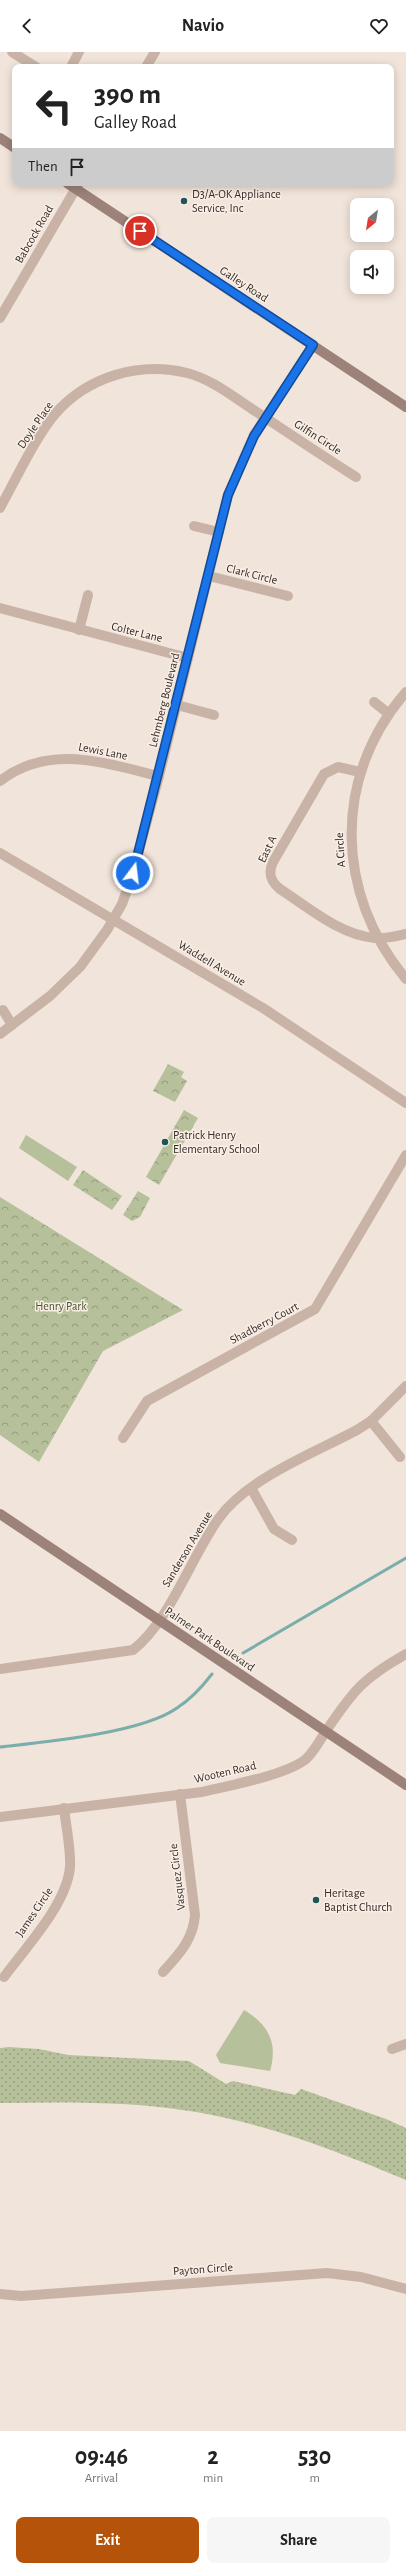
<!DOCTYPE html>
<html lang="en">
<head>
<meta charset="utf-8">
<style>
  body { margin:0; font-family:"Alegreya Sans",sans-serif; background:#f6f6f6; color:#222; height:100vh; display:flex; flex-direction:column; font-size:15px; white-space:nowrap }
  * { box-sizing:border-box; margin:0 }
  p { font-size:13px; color:#767676 }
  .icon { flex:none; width:22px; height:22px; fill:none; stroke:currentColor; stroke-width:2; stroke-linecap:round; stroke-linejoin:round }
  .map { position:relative; height:2379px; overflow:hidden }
  .details { display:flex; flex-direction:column; background:#fff; flex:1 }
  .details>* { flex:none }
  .banner { position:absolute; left:12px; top:12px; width:382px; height:122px; border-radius:8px; box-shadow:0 2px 10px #0003; background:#fff; color:#222; overflow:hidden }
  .needle { width:26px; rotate:210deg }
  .controls { position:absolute; left:350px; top:146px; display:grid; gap:8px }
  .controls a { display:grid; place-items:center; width:44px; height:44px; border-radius:8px; background:#fff; box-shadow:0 2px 10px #0003; font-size:20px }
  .pin { position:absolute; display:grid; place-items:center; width:34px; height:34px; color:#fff; margin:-17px; border:2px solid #fff; border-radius:50%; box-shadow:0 1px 4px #0007 }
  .me { position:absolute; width:44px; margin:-22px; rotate:15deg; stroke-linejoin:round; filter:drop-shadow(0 0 3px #0008) }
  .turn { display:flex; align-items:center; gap:14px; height:84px; padding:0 16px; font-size:18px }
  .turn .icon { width:52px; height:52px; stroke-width:2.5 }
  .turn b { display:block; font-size:28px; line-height:34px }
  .then { display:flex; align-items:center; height:38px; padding:0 16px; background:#0003; gap:8px; font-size:15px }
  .eta { display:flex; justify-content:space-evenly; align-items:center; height:68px; text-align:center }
  .eta b { font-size:24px; font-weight:700; line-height:28px }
  .primary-button { display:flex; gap:8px; margin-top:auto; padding:8px 16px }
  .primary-button a { flex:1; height:46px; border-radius:8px; background:#b45309; color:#fff; font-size:16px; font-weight:700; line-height:46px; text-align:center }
  .primary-button a+a { background:#f6f6f6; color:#222 }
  header { display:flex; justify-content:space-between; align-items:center; height:52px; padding:0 16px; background:#fff; font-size:18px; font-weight:700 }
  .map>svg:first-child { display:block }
  .grass { fill:url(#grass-dots) }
  .forest { fill:url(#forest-crowns) }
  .pitch { fill:#b6c09a }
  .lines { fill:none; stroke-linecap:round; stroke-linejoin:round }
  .stream { stroke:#79aeab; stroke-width:3 }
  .minor { stroke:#c9b3a6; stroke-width:10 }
  .tertiary { stroke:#c9b3a6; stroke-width:10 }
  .secondary { stroke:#9c8278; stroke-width:10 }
  .route-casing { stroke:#114b97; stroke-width:10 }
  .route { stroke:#1a73e8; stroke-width:7 }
  .poi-dot { fill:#1d5655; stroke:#f9efe6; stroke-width:1.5 }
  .labels { text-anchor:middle; stroke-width:3; stroke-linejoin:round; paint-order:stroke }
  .poi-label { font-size:12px; fill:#352a27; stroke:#f9efe6; text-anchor:start }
  .street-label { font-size:12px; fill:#352a27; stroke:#f9efe6 }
  .park-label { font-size:12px; fill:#48532b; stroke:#f9efe6 }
</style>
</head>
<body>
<header><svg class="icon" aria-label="back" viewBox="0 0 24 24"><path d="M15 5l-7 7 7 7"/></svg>Navio<svg class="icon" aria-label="heart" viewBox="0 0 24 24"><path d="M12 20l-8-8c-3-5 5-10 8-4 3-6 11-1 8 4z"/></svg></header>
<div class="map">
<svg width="406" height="2379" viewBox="0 0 406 2379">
  <defs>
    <pattern id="grass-dots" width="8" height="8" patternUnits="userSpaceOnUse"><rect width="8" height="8" fill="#b6c09a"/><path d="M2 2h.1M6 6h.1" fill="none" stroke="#959c7e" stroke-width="1.8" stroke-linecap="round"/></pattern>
    <pattern id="forest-crowns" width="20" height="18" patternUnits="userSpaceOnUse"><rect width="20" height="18" fill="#b6c09a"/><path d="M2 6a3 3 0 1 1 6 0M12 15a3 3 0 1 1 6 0" fill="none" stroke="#959c7e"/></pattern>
  </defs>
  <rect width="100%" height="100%" fill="#f1e4da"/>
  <!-- grass -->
  <path class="grass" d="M9,1995L39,1997L68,2003L189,2009L226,2032L233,2029L295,2043L301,2037L386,2067L406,2076V2128C340,2100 267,2072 196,2060C132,2049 65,2050 0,2051V1996Z"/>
  <!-- forest -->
  <g class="forest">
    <polygon points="168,1012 184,1020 181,1025 187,1029 175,1050 153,1039"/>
    <polygon points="184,1058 198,1066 159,1133 146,1125"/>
    <polygon points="83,1118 122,1144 112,1158 73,1133"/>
    <polygon points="138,1139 150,1146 140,1165 132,1169 123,1163"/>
    <polygon points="0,1145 183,1258 103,1299 39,1410 0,1383"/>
  </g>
  <!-- pitch -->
  <g class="pitch">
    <polygon points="26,1083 77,1115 68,1129 19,1096"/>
    <path d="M244,1958C269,1973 278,1991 270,2019L220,2011L216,2003Z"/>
  </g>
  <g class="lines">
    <!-- stream -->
    <g class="stream">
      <polyline points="243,1601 406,1506"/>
      <path d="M0,1695C45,1690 142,1681 177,1656C191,1647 202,1635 212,1622"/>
    </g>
    <!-- minor -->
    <g class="minor">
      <polyline points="12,0 36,15"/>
      <polyline points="71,15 79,0"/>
      <path d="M0,456C16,427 35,386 55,362C87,325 139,309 187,321C211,327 232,344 252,357C287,380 321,403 356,425"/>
      <polyline points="194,474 219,480"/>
      <polyline points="209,524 288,544"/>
      <polyline points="0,556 188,606"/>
      <polyline points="79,578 88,543"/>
      <path d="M406,640C332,725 335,842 406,927"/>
      <polyline points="374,650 389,662"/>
      <polyline points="177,653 214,663"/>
      <path d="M360,720L338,715L324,722L273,810C268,821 270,829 280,837C309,856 340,883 375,886C385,887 396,884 406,882"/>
      <path d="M0,729C49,691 104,711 159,724"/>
      <polyline points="0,801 263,956 406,1051"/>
      <polyline points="3,958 12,973"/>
      <polyline points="0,982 50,944 80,915 107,878 122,852 133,821 159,724 228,443 254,383 313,293"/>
      <polyline points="371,1369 400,1405"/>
      <polyline points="123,1386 147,1349 315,1257 406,1103"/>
      <polyline points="251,1436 274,1477 292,1488"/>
      <path d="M0,1617L133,1598C170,1569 191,1505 219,1466C248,1426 314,1401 357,1378L371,1369L406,1334"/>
      <path d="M0,1765L202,1740C227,1734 287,1723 306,1707C314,1700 320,1688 326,1679"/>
      <path d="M163,1920C179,1902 193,1888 195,1863L180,1742"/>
      <path d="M4,1925C26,1895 67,1852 70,1815C71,1796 66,1775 64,1756"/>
      <polyline points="392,1997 406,1992"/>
      <polyline points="0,2242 21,2244 327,2221 361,2225 406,2237"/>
    </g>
    <!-- tertiary -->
    <g class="tertiary">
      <polyline points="146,15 155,0"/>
      <polyline points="0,266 79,131"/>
      <path d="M326,1679C353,1639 363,1626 406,1602"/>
    </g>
    <!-- secondary -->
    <g class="secondary">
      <polyline points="0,86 15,96"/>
      <polyline points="67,131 406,355"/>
      <polyline points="0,1462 406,1733"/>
    </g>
  </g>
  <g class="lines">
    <defs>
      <polyline id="route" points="133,821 228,443 254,384 313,293 140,179"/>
    </defs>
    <!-- route casing -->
    <use href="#route" class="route-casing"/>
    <!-- route -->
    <use href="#route" class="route"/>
  </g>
  <!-- markers -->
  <g class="poi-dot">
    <circle cx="184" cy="149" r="4"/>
    <circle cx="165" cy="1090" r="4"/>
    <circle cx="316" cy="1848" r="4"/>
  </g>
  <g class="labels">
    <!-- poi labels -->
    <g class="poi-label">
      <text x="192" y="146">D3/A-OK Appliance<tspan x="192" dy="14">Service, Inc</tspan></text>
      <text x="173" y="1087">Patrick Henry<tspan x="173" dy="14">Elementary School</tspan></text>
      <text x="324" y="1845">Heritage<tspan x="324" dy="14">Baptist Church</tspan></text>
    </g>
    <!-- street labels -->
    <g class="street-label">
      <text transform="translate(34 182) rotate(-60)" y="4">Babcock Road</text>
      <text transform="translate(244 232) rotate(33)" y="4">Galley Road</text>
      <text transform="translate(35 373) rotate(-56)" y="4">Doyle Place</text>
      <text transform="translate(318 385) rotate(33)" y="4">Gilfin Circle</text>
      <text transform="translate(252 522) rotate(14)" y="4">Clark Circle</text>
      <text transform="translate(137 580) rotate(14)" y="4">Colter Lane</text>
      <text transform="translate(164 648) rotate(-76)" y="4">Lehmberg Boulevard</text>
      <text transform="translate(103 699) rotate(11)" y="4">Lewis Lane</text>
      <text transform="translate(267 797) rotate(-64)" y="4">East A</text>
      <text transform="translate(340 798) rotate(-94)" y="4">A Circle</text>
      <text transform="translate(212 911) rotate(31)" y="4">Waddell Avenue</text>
      <text transform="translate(264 1271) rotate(-28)" y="4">Shadberry Court</text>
      <text transform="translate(187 1497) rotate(-59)" y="4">Sanderson Avenue</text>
      <text transform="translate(210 1587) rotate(34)" y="4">Palmer Park Boulevard</text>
      <text transform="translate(225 1720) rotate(-13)" y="4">Wooten Road</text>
      <text transform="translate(177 1825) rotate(-97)" y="4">Vasquez Circle</text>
      <text transform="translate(34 1860) rotate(-56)" y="4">James Circle</text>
      <text transform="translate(203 2217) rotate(-4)" y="4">Payton Circle</text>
    </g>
    <!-- park labels -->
    <g class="park-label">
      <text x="61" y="1258">Henry Park</text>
    </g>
  </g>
</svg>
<div class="controls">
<a><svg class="needle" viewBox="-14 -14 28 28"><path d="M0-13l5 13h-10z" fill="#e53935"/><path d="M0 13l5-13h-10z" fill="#767676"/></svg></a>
<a><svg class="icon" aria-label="sound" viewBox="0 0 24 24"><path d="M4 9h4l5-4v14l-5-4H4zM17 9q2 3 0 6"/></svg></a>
</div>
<div class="pin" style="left:140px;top:179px;background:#d93025"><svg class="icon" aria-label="arrive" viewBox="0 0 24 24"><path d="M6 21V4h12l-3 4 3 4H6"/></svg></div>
<svg class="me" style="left:133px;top:821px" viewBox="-20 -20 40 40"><circle r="17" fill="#1a73e8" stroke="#fff" stroke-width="3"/><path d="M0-11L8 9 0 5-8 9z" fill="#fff"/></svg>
<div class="banner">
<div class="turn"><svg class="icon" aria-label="left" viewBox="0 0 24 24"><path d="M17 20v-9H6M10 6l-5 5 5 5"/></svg><div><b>390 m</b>Galley Road</div></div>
<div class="then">Then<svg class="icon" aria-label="arrive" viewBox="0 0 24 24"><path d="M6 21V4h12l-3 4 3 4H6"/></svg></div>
</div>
</div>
<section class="details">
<div class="eta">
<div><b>09:46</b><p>Arrival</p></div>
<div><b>2</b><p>min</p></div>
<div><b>530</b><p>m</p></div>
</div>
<div class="primary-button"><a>Exit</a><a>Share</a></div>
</section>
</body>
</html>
